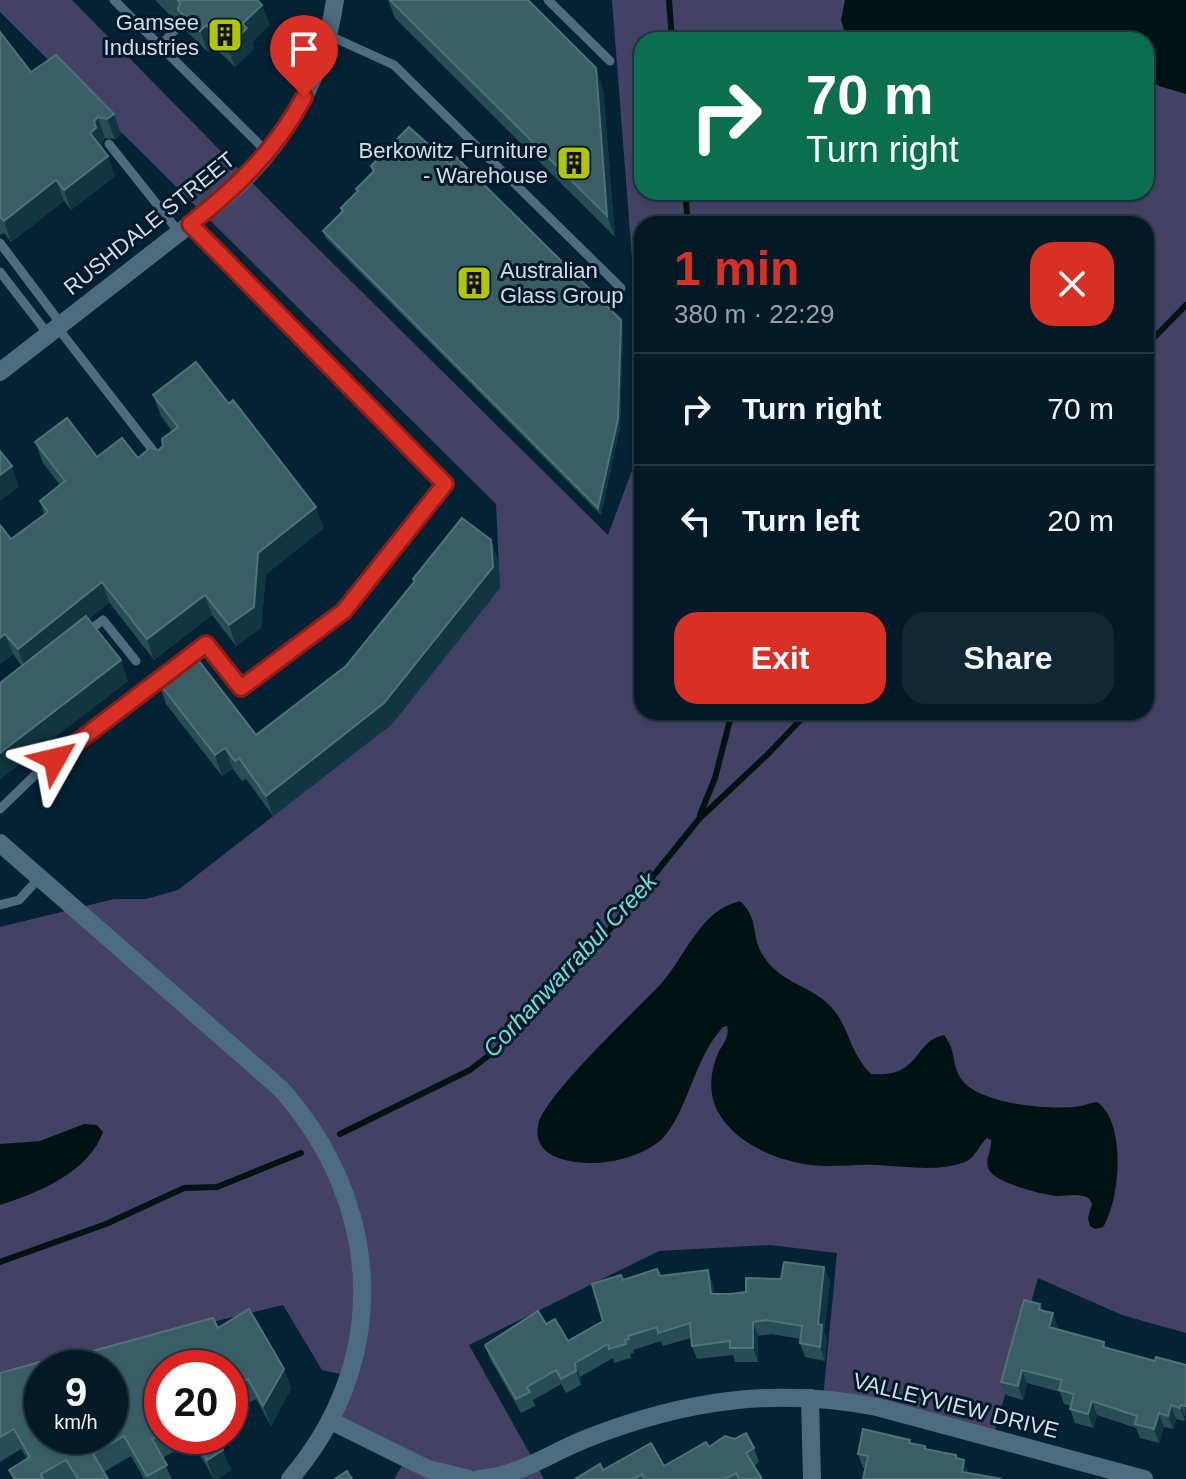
<!DOCTYPE html>
<html lang="en">
<head>
<meta charset="utf-8">
<style>
  body { margin:0; font-family:Helvetica,sans-serif; background:#112732; color:#f1f3f6; height:100vh; display:flex; flex-direction:column; font-size:30px; white-space:nowrap }
  * { box-sizing:border-box; margin:0 }
  p { font-size:26px; color:#97a1a7 }
  .icon { flex:none; width:44px; height:44px; fill:none; stroke:currentColor; stroke-width:2; stroke-linecap:round; stroke-linejoin:round }
  .map { position:relative; flex:1; overflow:hidden }
  .sheet { position:absolute; left:634px; top:216px; width:520px; height:504px; display:flex; flex-direction:column; background:#031a26; border-radius:24px; box-shadow:0 2px 6px #0004,0 0 0 2px #243843 }
  .sheet>* { flex:none }
  .hud { position:absolute; left:634px; top:32px; width:520px; height:168px; border-radius:24px; box-shadow:0 2px 6px #0004,0 0 0 2px #243843; background:#0b6e4f; color:#fff; overflow:hidden }
  .speed { position:absolute; left:24px; top:1350px; display:flex; gap:16px; font-size:40px; font-weight:700; text-align:center }
  .speed>* { display:grid; place-content:center; width:104px; height:104px; border-radius:50%; background:#031a26; box-shadow:0 2px 6px #0004,0 0 0 2px #243843; line-height:1 }
  .speed small { font-size:20px; font-weight:400 }
  .speed .limit { border:12px solid #d22; background:#fff; color:#111 }
  .pin { position:absolute; display:grid; place-items:center; width:68px; height:68px; color:#fff; margin:-82px -34px; border-radius:50% 50% 50% 0; rotate:-45deg; box-shadow:0 0 8px #0007 }
  .pin .icon { rotate:45deg }
  .me { position:absolute; width:88px; margin:-44px; rotate:53deg; stroke-linejoin:round; filter:drop-shadow(0 0 6px #0008) }
  .turn { display:flex; align-items:center; gap:28px; height:168px; padding:0 40px; font-size:36px }
  .turn .icon { width:104px; height:104px; stroke-width:2.5 }
  .turn b { display:block; font-size:56px; line-height:68px }
  .round { display:grid; place-items:center; flex:none; width:84px; height:84px; border-radius:24px; background:#112732 }
  .overview { display:flex; align-items:center; justify-content:space-between; height:136px; padding:0 40px }
  h1 { font-size:48px; font-weight:700; line-height:60px; color:#d93025 }
  .cta { display:flex; gap:16px; margin-top:auto; padding:16px 40px }
  .cta a { flex:1; height:92px; border-radius:24px; background:#d93025; color:#fff; font-size:32px; font-weight:700; line-height:92px; text-align:center }
  .cta a+a { background:#112732; color:#f1f3f6 }
  ul { padding:0; list-style:none }
  li { display:flex; align-items:center; gap:24px; height:112px; padding:0 40px; border-top:2px solid #243843 }
  li div { flex:1 }
  li b { display:block; font-size:30px }
  li em { font-style:normal }
  .map>svg:first-child { display:block }
  .green { fill:#434264; fill-rule:evenodd }
  .water { fill:#001312 }
  .lines { fill:none; stroke-linecap:round; stroke-linejoin:round }
  .stream { stroke:#001312; stroke-width:6 }
  .lane { stroke:#4d6c7f; stroke-width:9 }
  .street { stroke:#4d6c7f; stroke-width:18 }
  .wall { fill:#274e56 }
  .shaded-wall { fill:#113641 }
  .building { fill:#395e66; stroke:#50727b; stroke-width:2; fill-rule:evenodd }
  .route-casing { stroke:#8d1f18; stroke-width:20 }
  .route { stroke:#d93025; stroke-width:14 }
  .labels { text-anchor:middle; stroke-width:6; stroke-linejoin:round; paint-order:stroke }
  .poi-label { font-size:22px; fill:#cedfea; stroke:#001929; text-anchor:end }
  .street-label { font-size:22px; fill:#cedfea; stroke:#001929 }
  .water-label { font-size:24px; font-style:italic; fill:#6de0d7; stroke:#001929 }
</style>
</head>
<body>
<div class="map">
<svg width="1186" height="1479" viewBox="0 0 1186 1479">
  <rect width="100%" height="100%" fill="#042233"/>
  <!-- green -->
  <path class="green" d="M0,0H72L278,209L608,535L634,465L642,387L612,0H1186V1333L1122,1315L1038,1278L993,1437L823,1399L837,1253L770,1245L659,1251L469,1345L544,1479H394L406,1459L331,1421L349,1376L322,1370L283,1305L0,1373V927L114,899H146L178,890L392,724L500,588L496,504L0,12ZM642,40H1146V192H642ZM642,224H1146V712H642Z"/>
  <!-- water -->
  <g class="water">
    <polygon points="845,0 1186,0 1186,94 1159,86 1146,77 1146,40 847,40 841,20"/>
    <path d="M740,901C760,919 750,937 764,957C781,984 814,986 833,1009C850,1030 850,1053 871,1074C922,1078 912,1042 944,1035C957,1051 951,1065 962,1080C980,1104 1045,1109 1073,1107C1081,1107 1089,1103 1097,1102C1127,1122 1120,1201 1103,1227L1095,1229L1090,1226L1088,1218L1092,1204C1089,1199 1089,1197 1083,1196C1075,1194 1066,1196 1058,1196C1043,1195 996,1183 989,1170C984,1159 992,1151 991,1140L987,1138C977,1147 976,1159 962,1163C936,1172 904,1166 877,1165C861,1164 845,1166 829,1166C789,1166 738,1148 718,1112C708,1093 710,1072 718,1053C723,1043 730,1037 727,1026L723,1027C693,1060 689,1110 662,1139C646,1154 615,1163 594,1163C570,1163 532,1158 538,1125C544,1096 634,1012 658,987C685,959 699,910 740,901Z"/>
    <path d="M84,1124L97,1125L103,1132C89,1172 38,1193 0,1205V1144L40,1141Z"/>
  </g>
  <g class="lines">
    <!-- stream -->
    <g class="stream">
      <polyline points="669,0 672,40"/>
      <polyline points="685,192 688,224"/>
      <polyline points="1146,346 1186,305"/>
      <polyline points="700,815 715,778 732,712"/>
      <polyline points="340,1134 470,1070 501,1046 534,1014 617,921 699,819 769,753 808,712"/>
      <polyline points="0,1262 106,1224 184,1188 217,1187 301,1153"/>
    </g>
    <!-- lane -->
    <g class="lane">
      <polyline points="114,0 268,153"/>
      <polyline points="548,0 610,61"/>
      <polyline points="328,35 394,65 621,288"/>
      <polyline points="160,46 180,25"/>
      <polyline points="109,144 179,232"/>
      <polyline points="0,243 61,324"/>
      <polyline points="0,272 48,334"/>
      <polyline points="57,327 158,457"/>
      <polyline points="87,632 103,620 136,661"/>
      <polyline points="0,809 36,774 206,644 241,688 344,611 445,484 190,224"/>
      <polyline points="0,905 19,900 40,877"/>
    </g>
    <!-- street -->
    <g class="street">
      <path d="M0,372L225,197C284,147 324,76 335,0"/>
      <path d="M0,843L281,1089C383,1204 392,1360 290,1479"/>
      <polyline points="810,1398 812,1479"/>
      <polyline points="331,1421 428,1469 469,1479"/>
      <path d="M479,1479C525,1474 547,1454 588,1438C685,1400 775,1387 877,1407L1144,1479"/>
    </g>
  </g>
  <!-- wall -->
  <g class="wall">
    <polygon points="155,0 258,0 270,25 252,42 254,49 235,67 213,46 208,52 185,30 181,19 175,20"/>
    <polygon points="388,0 528,0 603,88 615,237 395,18"/>
    <polygon points="0,32 31,72 114,114 121,134 115,139 105,138 102,142 102,149 115,176 71,210 64,201 11,242 4,233 0,235"/>
    <polygon points="371,166 623,327 620,426 601,515 326,238 323,231 343,211 357,192 356,189 373,172"/>
    <polygon points="153,395 324,528 266,574 261,628 236,646 212,615 154,660 109,602 89,619 128,681 0,779 0,683 22,666 13,654 0,664 11,539 44,514 40,501 60,485 43,463 35,442 97,457 138,458 159,450 172,431 161,416"/>
    <polygon points="491,540 498,560 500,588 392,724 273,816 246,779 242,781 233,769 222,776 166,704 159,683 256,735 346,666 414,583 413,579"/>
    <polygon points="660,1276 713,1284 714,1294 730,1294 830,1280 824,1331 827,1339 825,1361 805,1357 800,1343 801,1339 771,1334 758,1336 758,1362 735,1362 733,1355 697,1359 692,1346 691,1338 663,1346 661,1341 633,1350 634,1353 630,1354 631,1358 614,1363 613,1358 580,1377 581,1385 566,1393 561,1384 533,1400 535,1406 521,1413 490,1359 485,1345 546,1324 568,1341 603,1321 623,1280"/>
    <polygon points="1040,1304 1043,1311 1058,1327 1057,1329 1104,1342 1106,1348 1155,1361 1186,1365 1185,1421 1176,1419 1173,1429 1164,1427 1159,1443 1140,1438 1136,1428 1097,1415 1093,1428 1075,1423 1070,1409 1071,1406 1064,1404 1060,1392 1027,1383 1023,1400 1006,1395 1001,1382"/>
    <polygon points="218,1328 284,1369 291,1389 271,1426 256,1399 230,1412 230,1368 162,1368 162,1436 215,1436 231,1470 217,1479 214,1479 192,1442 162,1458 172,1479 144,1479 131,1456 104,1472 108,1479 13,1479 9,1470 27,1459 21,1449 0,1462 0,1373"/>
    <polygon points="910,1440 911,1443 925,1446 926,1449 956,1455 957,1458 863,1468 858,1454"/>
    <polygon points="709,1447 754,1448 759,1462 754,1466 762,1479 575,1479 603,1470 664,1466"/>
  </g>
  <!-- shaded-wall -->
  <g class="shaded-wall">
    <polygon points="262,5 270,25 252,42 254,49 235,67 227,47 242,24"/>
    <polygon points="206,25 213,46 208,52 200,31"/>
    <polygon points="596,68 603,88 615,237 607,216"/>
    <polygon points="114,114 121,134 115,139 107,119"/>
    <polygon points="98,117 105,138 102,142 103,148 97,153 90,133"/>
    <polygon points="108,156 115,176 71,210 64,190"/>
    <polygon points="56,180 64,201 11,242 4,221"/>
    <polygon points="621,320 623,327 620,426 601,515 598,508"/>
    <polygon points="12,466 19,487 0,501 0,475"/>
    <polygon points="316,507 324,528 266,574 261,628 236,646 229,625 258,553"/>
    <polygon points="491,540 498,560 500,588 392,724 273,816 266,796"/>
    <polygon points="102,582 109,602 25,670 18,649"/>
    <polygon points="205,595 212,615 154,660 147,639"/>
    <polygon points="5,634 13,654 0,664 0,638"/>
    <polygon points="121,660 128,681 0,779 0,753"/>
    <polygon points="225,748 233,769 222,776 215,755"/>
    <polygon points="824,1267 830,1280 824,1331 827,1339 825,1361 820,1347 818,1324"/>
    <polygon points="708,1270 713,1284 716,1308 711,1294"/>
    <polygon points="1053,1313 1058,1327 1054,1341 1049,1327"/>
    <polygon points="753,1322 758,1336 758,1362 753,1348"/>
    <polygon points="575,1363 580,1377 581,1385 576,1371"/>
    <polygon points="284,1369 291,1389 271,1426 263,1406"/>
    <polygon points="1022,1370 1027,1383 1023,1400 1018,1386"/>
    <polygon points="1092,1401 1097,1415 1093,1428 1088,1414"/>
    <polygon points="1171,1405 1176,1419 1173,1429 1168,1416"/>
    <polygon points="1181,1405 1186,1419 1185,1421 1180,1408"/>
    <polygon points="1159,1413 1164,1427 1159,1443 1154,1429"/>
    <polygon points="223,1450 231,1470 217,1479 214,1479 207,1460"/>
    <polygon points="964,1460 969,1473 962,1472"/>
  </g>
  <!-- building -->
  <g class="building">
    <polygon points="178,0 257,0 262,5 242,24 247,28 227,47 206,25 200,31 178,10 180,3"/>
    <polygon points="390,0 528,0 596,68 607,216"/>
    <polygon points="0,32 31,72 56,55 114,114 107,119 98,117 94,121 96,128 90,133 108,156 64,190 56,180 4,221 0,217"/>
    <polygon points="409,127 450,164 456,157 621,320 618,419 598,508 323,231 343,211 341,208 358,191 356,189 374,171 371,166"/>
    <polygon points="196,362 229,404 233,400 316,507 258,553 254,607 229,625 205,595 147,639 102,582 18,649 5,634 0,638 0,525 11,539 48,512 40,501 65,481 35,442 67,418 97,457 122,438 138,458 150,448 159,450 163,446 162,439 178,427 153,395"/>
    <polygon points="0,451 12,466 0,475"/>
    <polygon points="462,518 491,540 493,567 384,703 266,796 239,758 235,761 225,748 215,755 159,683 195,656 256,735 346,666 415,581 413,579"/>
    <polygon points="86,616 121,660 0,753 0,683"/>
    <polygon points="784,1262 824,1267 818,1324 822,1325 820,1347 800,1343 802,1326 766,1320 753,1322 753,1348 730,1348 730,1341 692,1346 690,1323 658,1333 657,1327 628,1336 629,1339 625,1340 626,1344 609,1349 608,1344 575,1363 576,1371 561,1379 556,1370 527,1387 530,1392 516,1399 485,1345 538,1311 546,1324 555,1319 568,1341 603,1321 592,1284 621,1275 623,1280 657,1269 660,1276 708,1270 711,1294 730,1294 746,1292 746,1278 781,1279"/>
    <polygon points="1024,1300 1040,1304 1039,1310 1053,1313 1049,1327 1104,1342 1103,1347 1155,1361 1156,1357 1186,1365 1186,1406 1181,1405 1180,1408 1171,1405 1168,1416 1159,1413 1154,1429 1135,1424 1137,1416 1092,1401 1088,1414 1070,1409 1074,1394 1059,1390 1062,1380 1022,1370 1018,1386 1001,1382"/>
    <path d="M249,1309L284,1369L263,1406L248,1379L230,1388V1368H162V1434L152,1439L167,1465L147,1476L124,1436L93,1454L108,1479H78L66,1460L41,1474L43,1479H15L9,1470L30,1457L14,1429L0,1437V1373L40,1362L42,1365L213,1318L218,1328ZM42,1368H110V1436H42Z"/>
    <polygon points="863,1429 910,1440 909,1443 925,1446 925,1449 956,1455 956,1458 964,1460 962,1472 1002,1479 863,1479 868,1456 858,1454"/>
    <polygon points="746,1433 754,1448 746,1453 762,1479 739,1479 736,1473 725,1479 645,1479 642,1474 634,1479 575,1479 600,1464 603,1470 651,1443 664,1466 706,1442 709,1447 725,1436 735,1439"/>
    <polygon points="193,1436 215,1436 223,1450 207,1460"/>
    <polygon points="347,1471 352,1479 335,1479"/>
  </g>
  <g class="lines">
    <defs>
      <path id="route" d="M55,759L206,644L241,688L344,611L445,484L190,224C237,187 276,150 304,97"/>
    </defs>
    <!-- route casing -->
    <use href="#route" class="route-casing"/>
    <!-- route -->
    <use href="#route" class="route"/>
  </g>
  <!-- icons -->
  <defs>
    <symbol id="building-square" viewBox="-11 -11 22 22"><rect x="-9" y="-9" width="18" height="18" rx="4" fill="#b1c500" stroke="#001929"/><path d="M-4-6H4V6H1V3H-1V6H-4ZM-2.5-4.3h1.7v1.8h-1.7ZM.8-4.3h1.7v1.8H.8ZM-2.5-1h1.7V.8h-1.7ZM.8-1h1.7V.8H.8Z" fill="#111"/></symbol>
  </defs>
  <g fill-rule="evenodd">
    <use href="#building-square" x="205" y="15" width="40" height="40"/>
    <use href="#building-square" x="554" y="143" width="40" height="40"/>
    <use href="#building-square" x="454" y="263" width="40" height="40"/>
  </g>
  <g class="labels">
    <!-- poi labels -->
    <g class="poi-label">
      <text x="199" y="30">Gamsee<tspan x="199" dy="25">Industries</tspan></text>
      <text x="548" y="158">Berkowitz Furniture<tspan x="548" dy="25">- Warehouse</tspan></text>
      <text x="500" y="278" text-anchor="start">Australian<tspan x="500" dy="25">Glass Group</tspan></text>
    </g>
    <!-- street labels -->
    <g class="street-label">
      <text transform="translate(149 223) rotate(-39)" y="8">RUSHDALE STREET</text>
      <text transform="translate(956 1405) rotate(14)" y="8">VALLEYVIEW DRIVE</text>
    </g>
    <!-- water labels -->
    <g class="water-label">
      <text transform="translate(570 965) rotate(-47)" y="8">Corhanwarrabul Creek</text>
    </g>
  </g>
</svg>
<div class="speed"><div>9<small>km/h</small></div><div class="limit">20</div></div>
<div class="pin" style="left:304px;top:97px;background:#d93025"><svg class="icon" aria-label="arrive" viewBox="0 0 24 24"><path d="M6 21V4h12l-3 4 3 4H6"/></svg></div>
<svg class="me" style="left:55px;top:759px" viewBox="-20 -20 40 40"><path d="M0-17L14 15 0 8-14 15z" fill="#d93025" stroke="#fff" stroke-width="4"/></svg>
<div class="hud">
<div class="turn"><svg class="icon" aria-label="right" viewBox="0 0 24 24"><path d="M7 20v-9h11M14 6l5 5-5 5"/></svg><div><b>70 m</b>Turn right</div></div>
</div>
<section class="sheet">
<div class="overview"><div><h1>1 min</h1><p>380 m · 22:29</p></div><a class="round" style="background:#d93025;color:#fff"><svg class="icon" aria-label="close" viewBox="0 0 24 24"><path d="M6 6l12 12M18 6L6 18"/></svg></a></div>
<ul>
<li><svg class="icon" aria-label="right" viewBox="0 0 24 24"><path d="M7 20v-9h11M14 6l5 5-5 5"/></svg><div><b>Turn right</b></div><em>70 m</em></li>
<li><svg class="icon" aria-label="left" viewBox="0 0 24 24"><path d="M17 20v-9H6M10 6l-5 5 5 5"/></svg><div><b>Turn left</b></div><em>20 m</em></li>
</ul>
<div class="cta"><a>Exit</a><a>Share</a></div>
</section>
</div>
</body>
</html>
